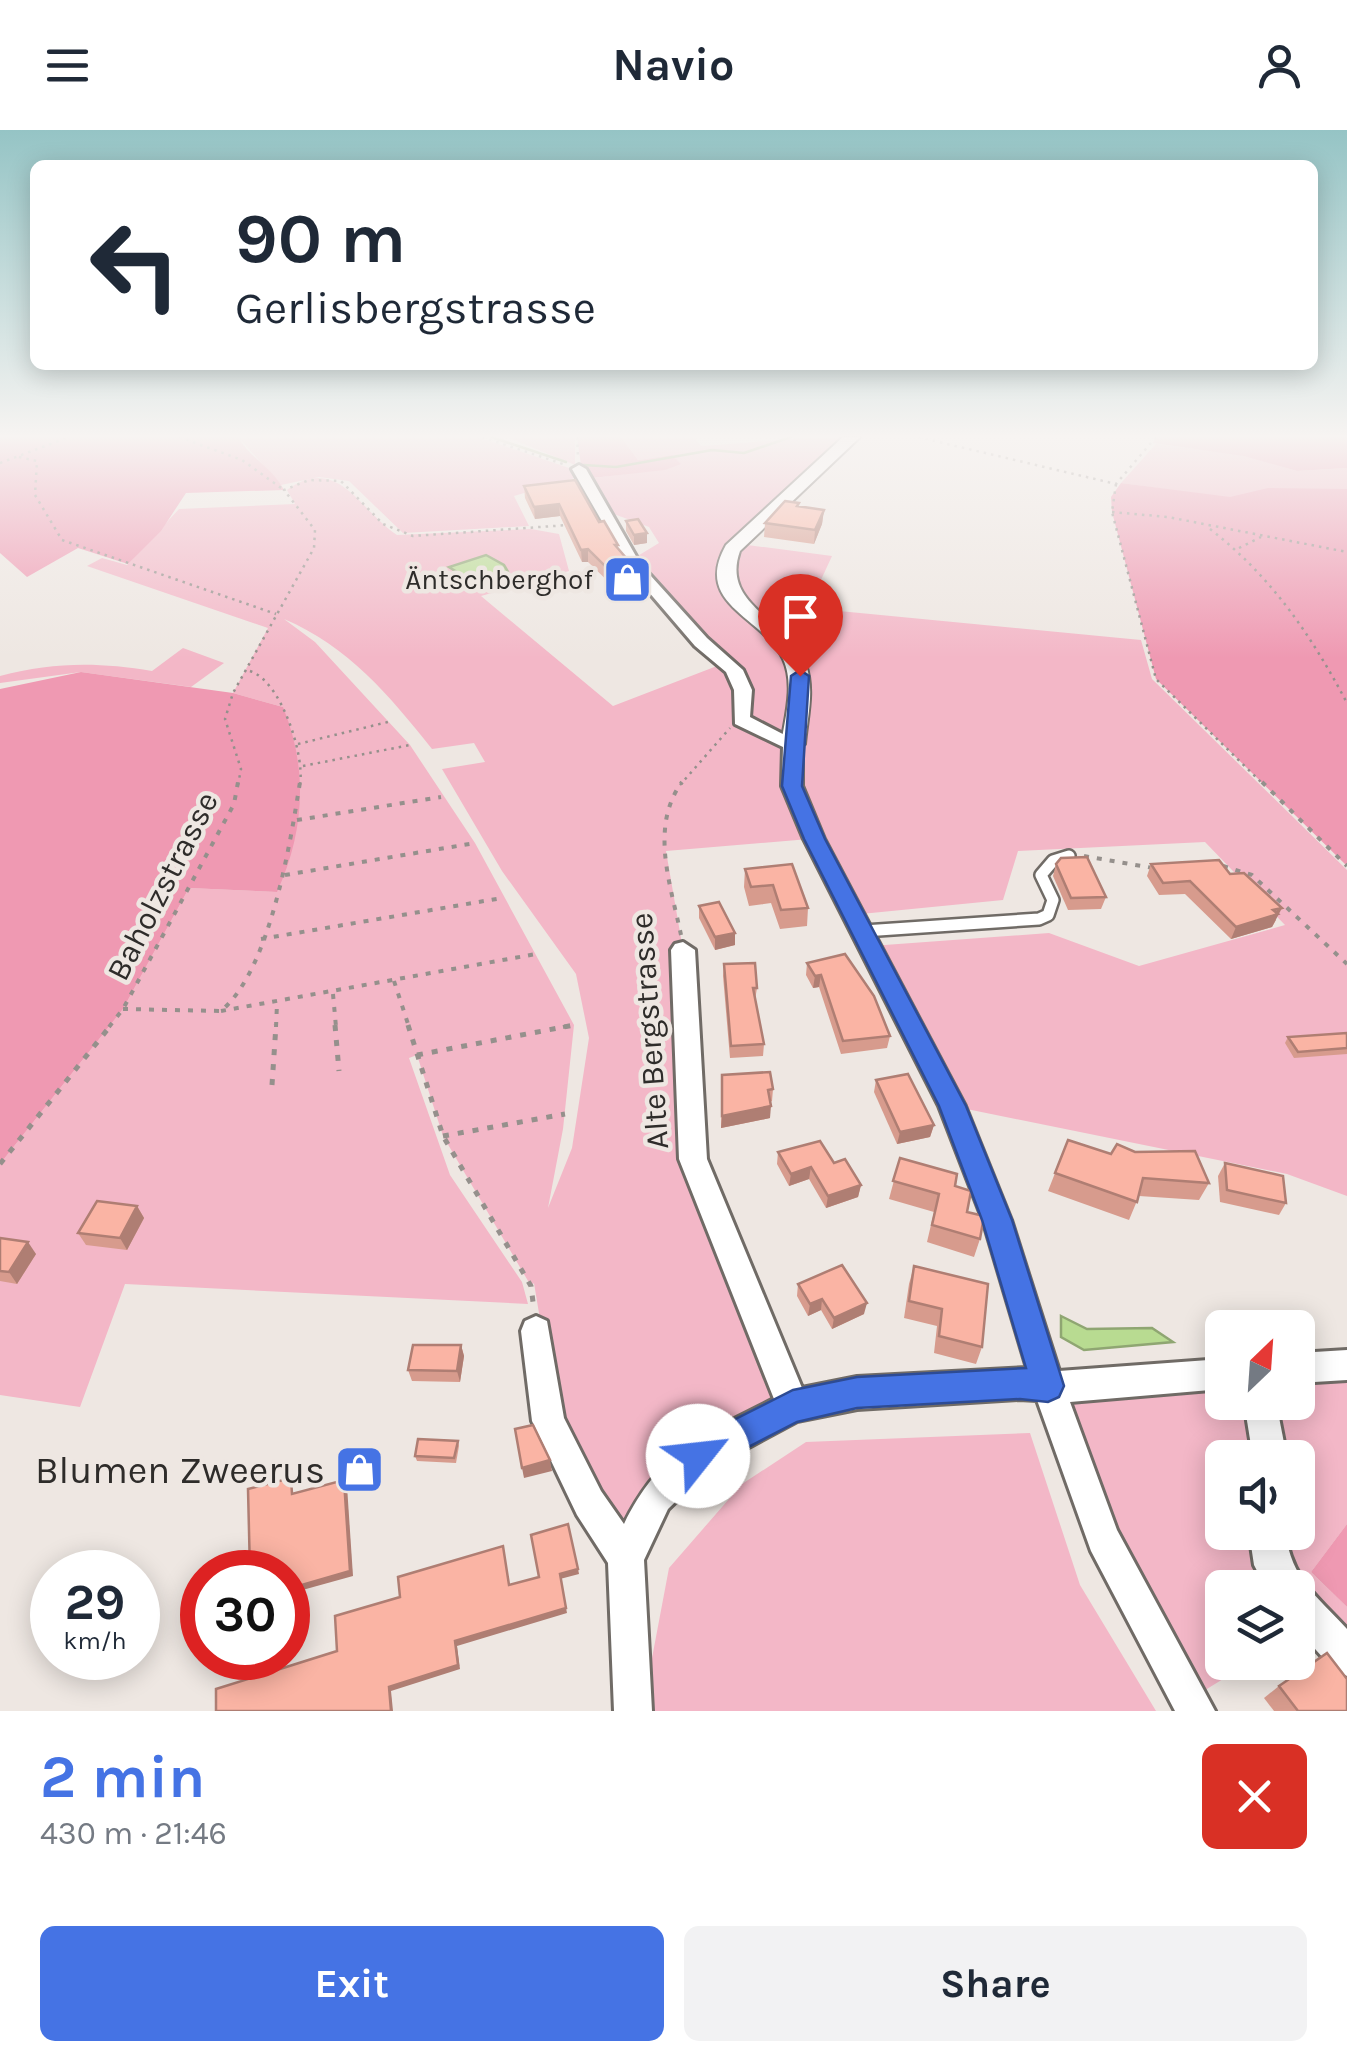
<!DOCTYPE html>
<html lang="en">
<head>
<meta charset="utf-8">
<style>
  body { margin:0; font-family:Karla,sans-serif; background:#f2f2f3; color:#1f2937; height:100vh; display:flex; flex-direction:column; font-size:38px; white-space:nowrap }
  * { box-sizing:border-box; margin:0 }
  p { font-size:32px; color:#747a83 }
  .icon { flex:none; width:55px; height:55px; fill:none; stroke:currentColor; stroke-width:2; stroke-linecap:round; stroke-linejoin:round }
  .map { position:relative; height:1581px; overflow:hidden }
  .drawer { display:flex; flex-direction:column; background:#fff; flex:1 }
  .drawer>* { flex:none }
  .banner { position:absolute; left:30px; top:30px; width:1288px; height:210px; border-radius:15px; box-shadow:0 5px 25px #0003; background:#fff; color:#1f2937; overflow:hidden }
  .needle { width:65px; rotate:25deg }
  .buttons { position:absolute; left:1205px; top:1180px; display:grid; gap:20px }
  .buttons a { display:grid; place-items:center; width:110px; height:110px; border-radius:15px; background:#fff; box-shadow:0 5px 25px #0003; font-size:50px }
  .speed { position:absolute; left:30px; top:1420px; display:flex; gap:20px; font-size:50px; font-weight:700; text-align:center }
  .speed>* { display:grid; place-content:center; width:130px; height:130px; border-radius:50%; background:#fff; box-shadow:0 5px 25px #0003; line-height:1 }
  .speed small { font-size:25px; font-weight:400 }
  .speed .limit { border:15px solid #d22; background:#fff; color:#111 }
  .pin { position:absolute; display:grid; place-items:center; width:85px; height:85px; color:#fff; margin:-102px -42px; border-radius:50% 50% 50% 0; rotate:-45deg; box-shadow:0 0 10px #0007 }
  .pin .icon { rotate:45deg }
  .me { position:absolute; width:110px; margin:-55px; rotate:61deg; stroke-linejoin:round; filter:drop-shadow(0 0 8px #0008) }
  .turn { display:flex; align-items:center; gap:35px; height:210px; padding:0 40px; font-size:45px }
  .turn .icon { width:130px; height:130px; stroke-width:2.5 }
  .turn b { display:block; font-size:70px; line-height:85px }
  .round { display:grid; place-items:center; flex:none; width:105px; height:105px; border-radius:15px; background:#f2f2f3 }
  .head { display:flex; align-items:center; justify-content:space-between; height:170px; padding:0 40px }
  h1 { font-size:60px; font-weight:700; line-height:75px; color:#4573e4 }
  .cta { display:flex; gap:20px; margin-top:auto; padding:20px 40px }
  .cta a { flex:1; height:115px; border-radius:15px; background:#4573e4; color:#fff; font-size:40px; font-weight:700; line-height:115px; text-align:center }
  .cta a+a { background:#f2f2f3; color:#1f2937 }
  header { display:flex; justify-content:space-between; align-items:center; height:130px; padding:0 40px; background:#fff; font-size:45px; font-weight:700 }
  .map>svg:first-child { display:block }
  .green { fill:#f3b7c7; fill-rule:evenodd }
  .forest { fill:#ef99b2 }
  .water { fill:#b8db91; stroke:#8fa672; stroke-width:2.5 }
  .lines { fill:none; stroke-linecap:round; stroke-linejoin:round }
  .stream { stroke:#8fa672; stroke-width:2.5 }
  .service-casing { stroke:#706b66; stroke-width:16 }
  .minor-casing { stroke:#706b66; stroke-width:6 }
  .tertiary-casing { stroke:#706b66; stroke-width:4 }
  .path-far2 { stroke:#95908c; stroke-width:2.5; stroke-dasharray:2.5 5; stroke-linecap:butt }
  .path-far1 { stroke:#95908c; stroke-width:4; stroke-dasharray:5 8; stroke-linecap:butt }
  .path { stroke:#95908c; stroke-width:5; stroke-dasharray:6 9; stroke-linecap:butt }
  .service { stroke:#fff; stroke-width:11 }
  .minor { fill:#fff; fill-rule:evenodd }
  .tertiary { fill:#fff; fill-rule:evenodd }
  .wall { fill:#d79b8d }
  .shaded-wall { fill:#af7e73 }
  .building { fill:#fab4a4; stroke:#af7e73; stroke-width:2.5 }
  .route { fill:#4573e4; stroke:#2d4b94; stroke-width:2.5 }
  .labels { text-anchor:middle; stroke-width:9; stroke-linejoin:round; paint-order:stroke }
  .far-poi-label { font-size:28px; fill:#2e2c2a; stroke:#eee7e2; text-anchor:end }
  .street-label { font-size:32px; fill:#2e2c2a; stroke:#eee7e2 }
  .near-poi-label { font-size:38px; fill:#2e2c2a; stroke:#eee7e2; text-anchor:end }
</style>
</head>
<body>
<header><svg class="icon" aria-label="menu" viewBox="0 0 24 24"><path d="M4 6h16M4 12h16M4 18h16"/></svg>Navio<svg class="icon" aria-label="person" viewBox="0 0 24 24"><circle cx="12" cy="8" r="4"/><path d="M4 21q1-7 8-7t8 7"/></svg></header>
<div class="map">
<svg width="1347" height="1581" viewBox="0 0 1347 1581">
  <rect width="100%" height="100%" fill="#eee7e2"/>
  <!-- green -->
  <g class="green">
    <polygon points="238,307 478,307 575,340 578,347 514,366 529,396 403,403 349,351 319,347 281,355"/>
    <polygon points="504,307 575,307 575,335 512,309"/>
    <path d="M621,307H694L701,316C751,313 798,307 848,307L717,429C714,480 768,493 787,526C798,547 789,573 788,595C787,632 802,673 809,709L666,721L683,820L693,1029L793,1276L730,1294L669,1330L616,1404L556,1286L534,1153L531,1156L443,1006L417,925L409,928L450,1045L522,1152L528,1174L125,1154L80,1277L0,1265V1034L123,879L189,758L277,762L283,577L233,563L268,498L87,436L102,428L127,435L179,379L295,374L287,360C338,323 361,382 397,405L531,399L559,404L569,441L481,466L613,576L730,531L706,511L641,437L636,427L659,413L649,397L603,380L586,349L641,342L671,325L638,330ZM284,489C348,516 390,566 432,619L474,613L485,632L442,639L502,741L576,844L589,908L572,1018L548,1078L563,999L574,895L475,713L410,615L315,512Z"/>
    <polygon points="1156,314 1244,325 1297,341 1347,338 1347,359 1230,368 1121,353"/>
    <polygon points="740,414 832,426 808,478 1141,510 1152,549 1347,740 1347,1066 1287,1044 952,976 871,816 1049,803 1139,836 1285,795 1205,712 1018,721 1003,770 861,784 798,657 804,546 751,485 726,432"/>
    <path d="M183,518L224,533L191,557L81,542L0,553V546C53,532 98,532 152,541Z"/>
    <path d="M1347,1235V1394L1311,1442L1347,1477V1527L1312,1494L1298,1502V1458H1222V1532L1249,1533L1189,1570L1048,1256L1222,1244V1272H1298V1238ZM1222,1328H1298V1402H1222Z"/>
    <polygon points="1030,1303 1080,1455 1156,1581 642,1581 669,1438 742,1354 806,1312"/>
  </g>
  <!-- forest -->
  <g class="forest">
    <path d="M0,307H238C250,328 272,337 284,360L186,363L161,401L128,434L78,418L27,447L0,423Z"/>
    <polygon points="577,307 621,307 638,330 672,325 681,334 665,340 583,349"/>
    <polygon points="1156,307 1347,307 1347,338 1297,341 1244,326 1153,313"/>
    <polygon points="1121,353 1230,367 1268,358 1347,359 1347,736 1156,549 1112,382 1111,367"/>
    <path d="M81,542L233,563L283,577C308,638 305,701 277,762L189,758L123,879L0,1034V559Z"/>
    <polygon points="1347,1394 1347,1477 1311,1442"/>
  </g>
  <!-- water -->
  <g class="water">
    <polygon points="486,425 504,435 511,447 478,455 449,437"/>
    <polygon points="1061,1186 1087,1199 1152,1198 1173,1212 1084,1220 1061,1207"/>
  </g>
  <g class="lines">
    <!-- stream -->
    <g class="stream">
      <polyline points="491,307 566,332"/>
      <polyline points="584,335 616,337 712,320 744,323 791,307"/>
    </g>
    <defs>
      <polyline id="service" points="864,801 1039,789 1048,785 1053,770 1041,745 1053,731 1069,726"/>
      <g id="minor">
        <path d="M579,335L586,339L641,435L707,508L743,540L752,560L750,587L802,614V656L824,709L965,976L1011,1090L1059,1241L1222,1229V1259L1070,1272L1117,1400L1215,1581H1175L1091,1421L1037,1270L1019,1269L857,1279L797,1291L710,1338L668,1379L644,1430L652,1581H614L608,1433L577,1385L532,1291L521,1201L525,1191L536,1186L547,1191L564,1288L601,1361L624,1394C662,1318 702,1306 774,1269L679,1029L671,820L675,814L683,812L695,820L707,1029L802,1258L857,1247L1027,1238L983,1090L939,976L804,709L782,656L783,617L735,594L734,560L726,542L695,516L630,440L572,339Z"/>
        <polygon points="1347,1220 1347,1250 1298,1253 1298,1223"/>
        <polygon points="1244,1272 1276,1272 1287,1328 1253,1328"/>
        <path d="M1249,1402H1285C1292,1450 1316,1465 1347,1499V1546L1334,1540L1298,1500V1458H1266L1254,1435Z"/>
      </g>
      <path id="tertiary" d="M843,307H860L740,421C720,477 791,489 806,535C815,560 807,589 805,614L793,621L781,614C785,587 795,555 783,529C763,486 692,475 726,415Z"/>
    </defs>
    <!-- service casing -->
    <use href="#service" class="service-casing"/>
    <!-- minor casing -->
    <use href="#minor" class="minor-casing"/>
    <!-- tertiary casing -->
    <use href="#tertiary" class="tertiary-casing"/>
    <!-- path-far2 -->
    <g class="path-far2">
      <polyline points="179,307 242,330 284,360"/>
      <polyline points="482,307 563,334"/>
      <polyline points="577,307 578,327"/>
      <polyline points="918,307 1116,354 1156,307"/>
      <polyline points="19,327 37,331 35,365 62,410 276,484"/>
      <polyline points="0,333 69,307"/>
      <polyline points="1116,354 1112,382 1156,549 1264,655"/>
      <polyline points="1112,382 1168,387 1347,422"/>
      <path d="M1210,399C1271,446 1311,505 1347,573"/>
      <polyline points="1239,418 1261,407"/>
      <path d="M250,541C281,551 305,625 300,655"/>
      <polyline points="298,614 392,591"/>
      <polyline points="303,636 410,615"/>
      <polyline points="238,655 241,639 225,589 233,563 314,418 315,400 284,360 309,350 341,351 383,394 413,406 568,395"/>
      <polyline points="680,655 730,598"/>
    </g>
    <!-- path-far1 -->
    <g class="path-far1">
      <polyline points="1262,652 1347,736"/>
      <polyline points="297,690 441,667"/>
      <polyline points="1084,726 1153,738"/>
      <polyline points="1223,736 1252,745 1347,834"/>
      <polyline points="285,745 475,713"/>
      <path d="M681,805C671,756 649,697 682,652"/>
      <polyline points="261,809 502,768"/>
      <polyline points="394,851 409,897"/>
      <polyline points="333,864 336,897"/>
      <path d="M123,879L221,881C270,840 290,715 300,652"/>
      <polyline points="221,881 536,824"/>
      <polyline points="109,897 123,879 234,674 238,652"/>
      <polyline points="276,897 277,874"/>
      <polyline points="563,897 574,895"/>
    </g>
    <!-- path -->
    <g class="path">
      <polyline points="335,895 339,941"/>
      <polyline points="408,895 443,1006 531,1156 534,1180"/>
      <polyline points="417,925 574,895"/>
      <polyline points="272,955 276,895"/>
      <polyline points="443,1006 565,984"/>
      <polyline points="0,1034 111,895"/>
    </g>
    <!-- service -->
    <use href="#service" class="service"/>
    <!-- minor -->
    <use href="#minor" class="minor"/>
    <!-- tertiary -->
    <use href="#tertiary" class="tertiary"/>
  </g>
  <!-- wall -->
  <g class="wall">
    <polygon points="524,356 599,392 618,420 639,443 639,456 618,461 588,432 582,432 560,386 535,389 525,368"/>
    <polygon points="799,373 798,376 824,380 822,394 814,414 764,407 765,393"/>
    <polygon points="626,391 647,413 634,415 626,401"/>
    <polygon points="1056,734 1106,767 1101,779 1068,780 1053,746"/>
    <polygon points="1151,734 1230,744 1276,790 1272,797 1231,809 1185,764 1159,765 1147,746"/>
    <polygon points="745,739 808,778 807,796 780,799 771,773 749,776 744,757"/>
    <polygon points="699,776 735,815 715,820 699,788"/>
    <polygon points="807,833 890,906 887,918 841,924 819,857 813,858 806,845"/>
    <polygon points="724,834 757,858 755,870 764,914 763,926 730,928 723,846"/>
    <polygon points="1347,903 1347,924 1294,928 1285,913 1288,907"/>
    <polygon points="722,945 773,959 772,971 770,972 770,988 721,998"/>
    <polygon points="876,950 934,995 930,1007 897,1014 874,962"/>
    <polygon points="1068,1010 1111,1024 1209,1053 1199,1070 1139,1066 1129,1090 1048,1061"/>
    <polygon points="778,1022 834,1033 861,1055 858,1067 826,1078 809,1049 789,1056 777,1034"/>
    <polygon points="900,1028 955,1056 980,1109 974,1127 927,1112 934,1082 889,1069"/>
    <polygon points="1225,1033 1286,1073 1279,1085 1220,1072 1218,1046"/>
    <polygon points="137,1076 144,1088 127,1120 86,1115 78,1103"/>
    <polygon points="0,1108 36,1124 17,1154 0,1151"/>
    <polygon points="914,1136 982,1217 976,1234 934,1223 937,1196 904,1188 909,1154"/>
    <polygon points="798,1154 864,1184 832,1199 821,1180 808,1186 797,1166"/>
    <polygon points="461,1215 464,1226 460,1252 412,1251 408,1240"/>
    <polygon points="458,1311 459,1316 456,1333 417,1331 415,1326"/>
    <polygon points="1279,1556 1347,1581 1274,1581 1264,1568"/>
  </g>
  <!-- shaded-wall -->
  <g class="shaded-wall">
    <polygon points="559,374 560,386 535,389 534,377"/>
    <polygon points="824,380 822,394 814,414 815,400"/>
    <polygon points="647,403 647,413 634,415 634,405"/>
    <polygon points="588,419 588,432 582,432 581,420"/>
    <polygon points="639,443 639,456 618,461 617,448"/>
    <polygon points="1282,778 1272,797 1231,809 1236,797"/>
    <polygon points="735,803 735,815 715,820 715,807"/>
    <polygon points="821,845 819,857 813,858 815,846"/>
    <polygon points="771,976 770,988 721,998 722,986"/>
    <polygon points="934,995 930,1007 897,1014 900,1002"/>
    <polygon points="811,1037 809,1049 789,1056 791,1044"/>
    <polygon points="861,1055 858,1067 826,1078 828,1066"/>
    <polygon points="137,1076 144,1088 127,1120 120,1108"/>
    <polygon points="28,1112 36,1124 17,1154 9,1142"/>
    <polygon points="822,1169 821,1180 808,1186 810,1174"/>
    <polygon points="867,1173 864,1184 832,1199 834,1188"/>
    <polygon points="461,1215 464,1226 460,1252 457,1241"/>
    <polygon points="550,1330 552,1341 524,1348 522,1338"/>
    <polygon points="344,1350 347,1356 353,1446 288,1464 288,1459"/>
    <polygon points="578,1439 579,1444 560,1449 560,1444"/>
    <polygon points="566,1478 567,1483 457,1516 460,1539 391,1561 393,1581 391,1581 389,1557 455,1511"/>
  </g>
  <!-- building -->
  <g class="building">
    <polygon points="575,350 599,392 604,391 618,415 615,415 639,443 617,448 588,419 581,420 559,374 534,377 524,356"/>
    <polygon points="785,371 799,373 797,376 824,380 815,400 765,393"/>
    <polygon points="638,389 647,403 634,405 626,391"/>
    <polygon points="1087,727 1106,767 1071,768 1056,734 1061,728"/>
    <polygon points="1219,730 1230,744 1244,743 1282,778 1273,780 1278,784 1236,797 1190,751 1163,753 1151,734"/>
    <polygon points="792,734 808,778 781,780 773,755 751,757 745,739"/>
    <polygon points="719,772 735,803 715,807 699,776"/>
    <polygon points="845,824 874,866 890,906 843,911 821,845 815,846 807,833"/>
    <polygon points="755,833 757,858 753,858 764,914 731,916 724,834"/>
    <polygon points="1347,903 1347,918 1298,922 1288,907"/>
    <polygon points="770,942 773,959 768,960 771,976 722,986 722,945"/>
    <polygon points="908,944 934,995 900,1002 876,950"/>
    <polygon points="1068,1010 1111,1024 1117,1014 1135,1022 1195,1021 1209,1053 1143,1048 1137,1072 1055,1043"/>
    <polygon points="820,1011 834,1033 845,1029 861,1055 828,1066 811,1037 791,1044 778,1022"/>
    <polygon points="900,1028 957,1044 955,1056 971,1061 967,1082 984,1086 980,1109 932,1095 939,1064 893,1051"/>
    <polygon points="1225,1033 1283,1046 1286,1073 1227,1060"/>
    <polygon points="97,1071 137,1076 120,1108 78,1103"/>
    <polygon points="0,1108 28,1112 9,1142 0,1141"/>
    <polygon points="842,1135 867,1173 834,1188 822,1169 810,1174 798,1154"/>
    <polygon points="914,1136 988,1154 982,1217 939,1206 942,1179 909,1171"/>
    <polygon points="413,1215 461,1215 457,1241 408,1240"/>
    <polygon points="533,1295 550,1330 522,1338 515,1299"/>
    <polygon points="418,1309 458,1311 454,1328 415,1326"/>
    <polygon points="291,1348 292,1364 344,1350 350,1441 288,1459 288,1442 250,1442 248,1359"/>
    <polygon points="568,1394 578,1439 560,1444 566,1478 455,1511 458,1535 389,1557 391,1581 216,1581 216,1559 337,1521 335,1486 400,1467 398,1447 503,1416 509,1455 539,1447 531,1405"/>
    <polygon points="1327,1523 1347,1549 1347,1581 1298,1581 1279,1556"/>
  </g>
  <!-- sky -->
  <linearGradient id="sky" x2="0" y2="1"><stop stop-color="#95c4c5"/><stop offset="0.58" stop-color="#f7f4f2"/><stop offset="1" stop-color="#f7f4f2" stop-opacity="0"/></linearGradient>
  <rect width="1347" height="528" fill="url(#sky)"/>
  <!-- route -->
  <polygon class="route" points="800,540 809,546 802,656 825,709 966,976 1012,1090 1064,1256 1059,1267 1048,1272 1020,1269 857,1278 797,1292 698,1343 686,1338 681,1326 686,1314 793,1260 857,1247 1026,1238 982,1090 939,976 804,709 782,656 791,546"/>
  <!-- icons -->
  <defs>
    <symbol id="shop-square" viewBox="-11 -11 22 22"><rect x="-9" y="-9" width="18" height="18" rx="4" fill="#4573e4" stroke="#eee7e2"/><path d="M-5-2.5h2.3a2.7 3.5 0 0 1 5.4 0H5L5.5 6h-11ZM-1.5-2.5h3a1.5 2.3 0 0 0-3 0Z" fill="#fff"/></symbol>
  </defs>
  <g fill-rule="evenodd">
    <use href="#shop-square" x="600" y="422" width="55" height="55"/>
    <use href="#shop-square" x="332" y="1312" width="55" height="55"/>
  </g>
  <g class="labels">
    <!-- far-poi labels -->
    <g class="far-poi-label">
      <text x="593" y="459">Äntschberghof</text>
    </g>
    <!-- street labels -->
    <g class="street-label">
      <text transform="translate(162 756) rotate(-63)" y="11">Baholzstrasse</text>
      <text transform="translate(649 901) rotate(-94)" y="11">Alte Bergstrasse</text>
    </g>
    <!-- near-poi labels -->
    <g class="near-poi-label">
      <text x="325" y="1353">Blumen Zweerus</text>
    </g>
  </g>
</svg>
<div class="buttons">
<a><svg class="needle" viewBox="-14 -14 28 28"><path d="M0-13l5 13h-10z" fill="#e53935"/><path d="M0 13l5-13h-10z" fill="#747a83"/></svg></a>
<a><svg class="icon" aria-label="sound" viewBox="0 0 24 24"><path d="M4 9h4l5-4v14l-5-4H4zM17 9q2 3 0 6"/></svg></a>
<a><svg class="icon" aria-label="layers" viewBox="0 0 24 24"><path d="M12 4l9 5-9 5-9-5zM3 14l9 5 9-5"/></svg></a>
</div>
<div class="speed"><div>29<small>km/h</small></div><div class="limit">30</div></div>
<div class="pin" style="left:800px;top:546px;background:#d93025"><svg class="icon" aria-label="arrive" viewBox="0 0 24 24"><path d="M6 21V4h12l-3 4 3 4H6"/></svg></div>
<svg class="me" style="left:698px;top:1326px" viewBox="-20 -20 40 40"><circle r="19" fill="#fff"/><path d="M0-13L10 11 0 6-10 11z" fill="#4573e4"/></svg>
<div class="banner">
<div class="turn"><svg class="icon" aria-label="left" viewBox="0 0 24 24"><path d="M17 20v-9H6M10 6l-5 5 5 5"/></svg><div><b>90 m</b>Gerlisbergstrasse</div></div>
</div>
</div>
<section class="drawer">
<div class="head"><div><h1>2 min</h1><p>430 m · 21:46</p></div><a class="round" style="background:#d93025;color:#fff"><svg class="icon" aria-label="close" viewBox="0 0 24 24"><path d="M6 6l12 12M18 6L6 18"/></svg></a></div>
<div class="cta"><a>Exit</a><a>Share</a></div>
</section>
</body>
</html>
